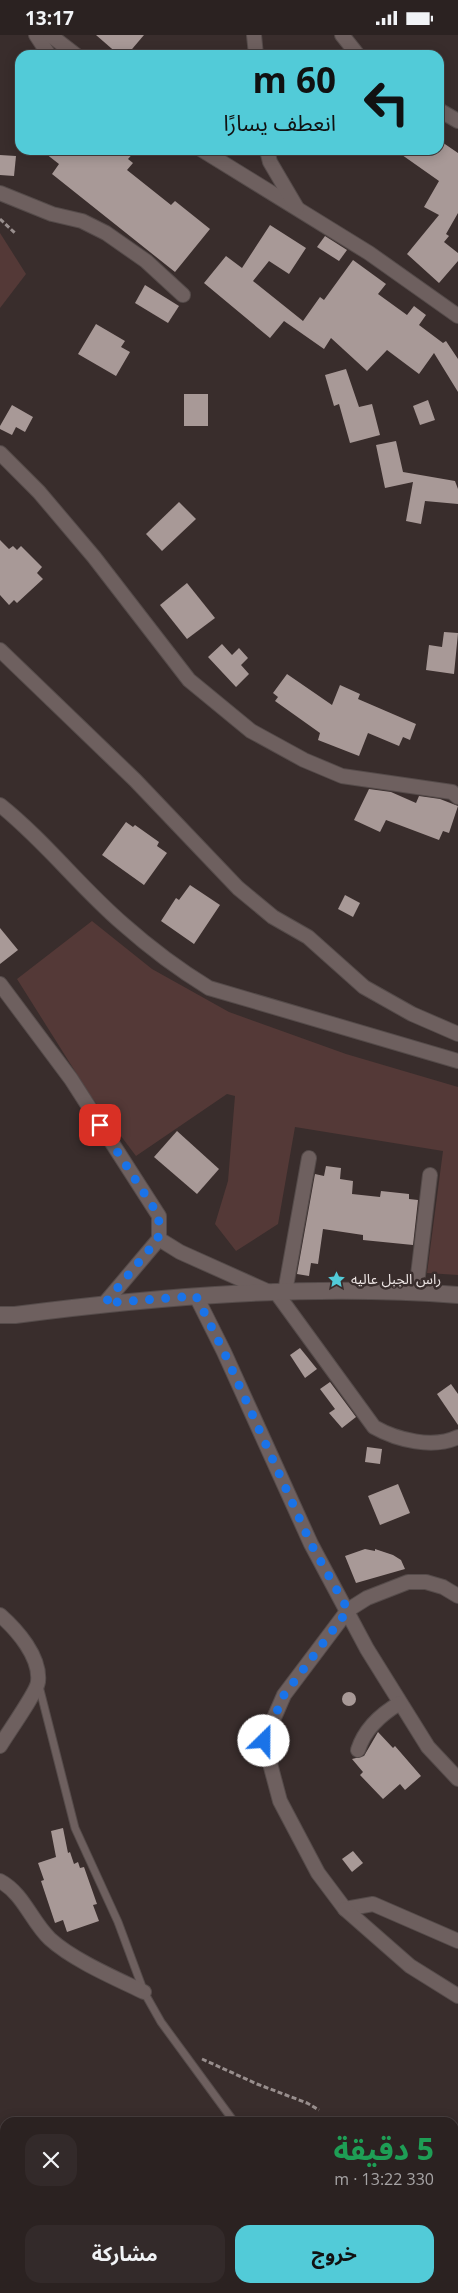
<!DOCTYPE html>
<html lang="ar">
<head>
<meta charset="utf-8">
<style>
  body { margin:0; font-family:"Open Sans","Noto Sans Arabic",sans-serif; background:#332a2a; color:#f1f3f6; direction:rtl; height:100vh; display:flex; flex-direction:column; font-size:19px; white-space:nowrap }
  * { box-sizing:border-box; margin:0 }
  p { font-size:16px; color:#a6a4a5 }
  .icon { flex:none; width:28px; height:28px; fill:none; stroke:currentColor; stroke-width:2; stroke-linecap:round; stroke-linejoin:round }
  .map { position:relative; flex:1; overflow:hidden; direction:ltr }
  .drawer { position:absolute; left:0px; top:2082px; width:459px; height:176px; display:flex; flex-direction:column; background:#2b2221; border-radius:15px 15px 0 0; box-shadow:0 2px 12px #0003,0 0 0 1px #473f3f; direction:rtl }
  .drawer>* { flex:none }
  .banner { position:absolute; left:15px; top:15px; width:429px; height:105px; border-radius:15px; box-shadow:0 2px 12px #0003,0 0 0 1px #473f3f; direction:rtl; background:#52cbd8; color:#111; overflow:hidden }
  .pin { position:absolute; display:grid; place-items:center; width:42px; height:42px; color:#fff; margin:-21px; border-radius:10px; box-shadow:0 2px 8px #0006 }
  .me { position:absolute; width:55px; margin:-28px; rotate:23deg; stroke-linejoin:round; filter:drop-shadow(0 0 4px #0008) }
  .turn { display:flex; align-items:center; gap:18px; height:105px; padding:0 25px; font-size:22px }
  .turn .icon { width:65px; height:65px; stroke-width:2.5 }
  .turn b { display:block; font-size:35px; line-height:42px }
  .round { display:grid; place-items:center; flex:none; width:52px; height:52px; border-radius:15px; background:#332a2a }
  .headline { display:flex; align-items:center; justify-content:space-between; height:85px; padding:0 25px }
  h1 { font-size:30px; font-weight:700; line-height:38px; color:#1e9e55 }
  .primary-button { display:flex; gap:10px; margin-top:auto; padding:10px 25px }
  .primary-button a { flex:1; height:58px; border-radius:15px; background:#52cbd8; color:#111; font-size:20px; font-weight:700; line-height:58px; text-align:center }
  .primary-button a+a { background:#332a2a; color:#f1f3f6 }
  .status { display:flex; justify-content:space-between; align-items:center; height:35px; padding:0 25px; background:#2b2221; direction:ltr }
  .status svg { height:14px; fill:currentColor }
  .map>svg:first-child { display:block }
  .green { fill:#543937 }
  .building { fill:#a89997 }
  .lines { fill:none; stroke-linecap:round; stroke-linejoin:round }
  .service-casing { stroke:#554b4a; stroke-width:9 }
  .minor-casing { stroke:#554b4a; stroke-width:16 }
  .tertiary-casing { stroke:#554b4a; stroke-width:18 }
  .path { stroke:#988e8d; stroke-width:3; stroke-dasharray:5 2.5; stroke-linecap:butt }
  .service { stroke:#6e605f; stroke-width:7 }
  .minor { stroke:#6e605f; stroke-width:14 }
  .tertiary { stroke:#6e605f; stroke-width:16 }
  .route { stroke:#1a73e8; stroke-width:9; stroke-dasharray:0 16.2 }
  .labels { text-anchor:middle; stroke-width:5; stroke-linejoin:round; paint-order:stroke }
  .poi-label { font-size:14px; fill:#ede5e4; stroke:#392d2c; text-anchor:start }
</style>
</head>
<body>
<div class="status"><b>13:17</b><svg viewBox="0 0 49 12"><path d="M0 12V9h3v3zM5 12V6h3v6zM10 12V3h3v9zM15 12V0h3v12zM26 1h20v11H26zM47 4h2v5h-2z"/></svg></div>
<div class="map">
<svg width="458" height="2258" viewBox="0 0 458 2258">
  <rect width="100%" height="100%" fill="#392d2c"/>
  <!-- green -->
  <g class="green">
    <polygon points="0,198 26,239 0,273"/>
    <polygon points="92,886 152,934 229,977 346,1019 458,1052 458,1240 427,1238 443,1116 295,1092 278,1189 236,1216 215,1189 228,1146 235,1061 227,1059 136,1121 90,1060 17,944"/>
  </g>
  <!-- building -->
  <g class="building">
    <polygon points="96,0 144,0 127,20 119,20"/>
    <polygon points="439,105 458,118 458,178 446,199 449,201 444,207 458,218 458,226 439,248 407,219 439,180 424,172 439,146 395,115 439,115"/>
    <polygon points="41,115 136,115 128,124 133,128 127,135 171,170 175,166 210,194 175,237 52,139 59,129"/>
    <polygon points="0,120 16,121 14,141 0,140"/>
    <polygon points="270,190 306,213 289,239 269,226 253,246 303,286 320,262 324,265 353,225 386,249 378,259 407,280 414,271 426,280 419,290 443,308 446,306 458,324 458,357 434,318 419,339 387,315 367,336 331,303 324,314 284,286 270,303 204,248 226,221 242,233"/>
    <polygon points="325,201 347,215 339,226 317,212"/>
    <polygon points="145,250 179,271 168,288 135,268"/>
    <polygon points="96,289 125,306 121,312 130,317 116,341 78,319"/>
    <polygon points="346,334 359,372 372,369 380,400 350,408 339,369 334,371 325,340"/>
    <rect x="184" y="359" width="24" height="32"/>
    <polygon points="428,365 435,385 420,390 413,371"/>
    <polygon points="12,370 33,382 25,397 16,392 12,400 0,394 0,391"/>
    <polygon points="396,406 403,437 455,446 458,454 458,469 425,466 421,489 406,486 413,447 385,453 376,410"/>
    <polygon points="179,467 196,484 162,516 146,499"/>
    <polygon points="0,505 9,514 13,511 17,515 21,511 42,532 37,538 43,544 17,568 14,565 9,570 0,560"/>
    <polygon points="187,548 215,583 187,604 160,570"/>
    <polygon points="444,597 458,598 454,639 426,635 429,610 442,612"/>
    <polygon points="222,609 232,620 239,613 248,623 241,630 249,639 236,652 208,622"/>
    <polygon points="287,639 332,670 340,650 360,659 358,664 416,689 410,705 403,702 399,711 368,698 359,721 318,705 320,698 275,666 278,662 273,658"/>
    <polygon points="369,754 391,757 416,768 419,761 440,764 458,771 449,798 443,796 439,805 386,785 380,797 354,785"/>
    <polygon points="126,787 133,792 135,790 159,807 157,811 167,818 144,850 102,820"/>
    <polygon points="190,850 220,870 194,909 161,886 176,863 179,865"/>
    <polygon points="345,860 360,868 353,882 338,874"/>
    <polygon points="0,893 18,915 0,929"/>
    <polygon points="177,1096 219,1134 197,1159 154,1122"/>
    <polygon points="326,1131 341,1133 340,1144 353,1146 352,1159 380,1162 381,1156 409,1159 409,1164 418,1165 413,1210 363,1205 363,1200 323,1194 318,1229 311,1228 309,1241 297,1239 315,1139 324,1141"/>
    <polygon points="300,1313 317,1334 305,1343 290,1320"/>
    <polygon points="330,1347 356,1382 342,1393 329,1378 335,1374 320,1354"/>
    <polygon points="451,1349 458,1359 458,1390 437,1359"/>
    <polygon points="367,1412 382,1414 380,1429 365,1427"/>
    <polygon points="398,1449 410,1478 380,1490 368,1461"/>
    <polygon points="365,1514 375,1516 375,1514 393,1520 401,1525 405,1534 356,1548 345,1521"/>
    <circle cx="349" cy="1664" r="7"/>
    <polygon points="378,1697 393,1713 395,1711 421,1741 405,1755 400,1749 383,1764 360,1740 363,1737 352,1724 364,1721"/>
    <polygon points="63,1793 68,1818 70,1817 74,1829 78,1827 80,1833 84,1832 97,1869 93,1870 99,1886 67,1897 63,1885 55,1888 41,1846 44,1845 38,1828 56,1822 51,1796"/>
    <polygon points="353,1816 363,1828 352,1837 342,1824"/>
  </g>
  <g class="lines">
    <defs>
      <g id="service">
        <polyline points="39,1651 75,1793 118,1887 144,1957 161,1987 235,2088"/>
        <polyline points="454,2170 458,2172"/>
        <polyline points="19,2258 20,2254"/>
      </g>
      <g id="minor">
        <polyline points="36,0 49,20"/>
        <polyline points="50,0 76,20"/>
        <polyline points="254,0 256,20"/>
        <polyline points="342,0 358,20"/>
        <polyline points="439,75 458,86"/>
        <polyline points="202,115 369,218 458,281"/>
        <polyline points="267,115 270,127 297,173"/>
        <polyline points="0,158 52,179 82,186 106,198 146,226 183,260"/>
        <polyline points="0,418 39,457 94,522 189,645 251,696 304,725 342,741 452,757 458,762"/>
        <polyline points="0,615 135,745 238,853 273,882 308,902 364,952 412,979 458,999"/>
        <path d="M0,770C45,806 80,852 123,889C150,913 178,934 209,953L458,1026"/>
        <polyline points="0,949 71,1044 159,1181 159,1204 105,1268"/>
        <polyline points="159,1204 180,1217 267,1256"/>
        <path d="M275,1256L374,1392C397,1405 433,1414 458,1402"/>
        <polyline points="285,1257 309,1123"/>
        <polyline points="416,1257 430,1140"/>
        <polyline points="196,1261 224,1317 311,1509 367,1614 428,1712 458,1744"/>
        <polyline points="458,1561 443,1552 426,1547 408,1547 367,1563 348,1575 284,1660 264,1706 280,1766 318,1838 345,1874 373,1869 458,1906"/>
        <path d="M0,1580C17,1595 41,1622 38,1647C37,1657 7,1699 0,1711"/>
        <path d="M358,1715C365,1693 381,1679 400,1668"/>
        <path d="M0,1846C24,1859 31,1886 50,1904C73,1925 115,1943 144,1957"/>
        <polyline points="345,1874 410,1931 458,1961"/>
        <polyline points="85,2254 103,2258"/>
      </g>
      <path id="tertiary" d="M0,1280H15C162,1261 310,1249 458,1260"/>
    </defs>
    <!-- service casing -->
    <use href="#service" class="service-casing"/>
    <!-- minor casing -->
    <use href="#minor" class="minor-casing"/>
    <!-- tertiary casing -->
    <use href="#tertiary" class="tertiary-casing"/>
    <!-- path -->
    <g class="path">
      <polyline points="0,184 16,199"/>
      <polyline points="202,2024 257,2049 307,2068 319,2075"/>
    </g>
    <!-- service -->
    <use href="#service" class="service"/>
    <!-- minor -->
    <use href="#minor" class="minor"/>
    <!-- tertiary -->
    <use href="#tertiary" class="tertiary"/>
  </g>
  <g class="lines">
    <!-- route -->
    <polyline class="route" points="100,1090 159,1181 158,1204 105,1268 196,1261 224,1317 311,1509 348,1575 284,1660 264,1706"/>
  </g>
  <!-- icons -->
  <defs>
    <symbol id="sight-bare" viewBox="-9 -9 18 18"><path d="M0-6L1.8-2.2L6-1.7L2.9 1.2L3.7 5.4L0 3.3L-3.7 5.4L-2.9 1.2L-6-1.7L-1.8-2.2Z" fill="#52cbd8" stroke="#392d2c" stroke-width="2.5" paint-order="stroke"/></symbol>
  </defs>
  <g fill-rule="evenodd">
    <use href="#sight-bare" x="324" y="1232" width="25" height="25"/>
  </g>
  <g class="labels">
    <!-- poi labels -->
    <g class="poi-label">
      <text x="351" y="1249">راس الجبل عاليه</text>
    </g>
  </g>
</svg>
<div class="pin" style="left:100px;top:1090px;background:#d93025"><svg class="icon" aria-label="arrive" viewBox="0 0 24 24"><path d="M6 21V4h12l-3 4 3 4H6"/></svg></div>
<svg class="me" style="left:264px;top:1706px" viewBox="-20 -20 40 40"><circle r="19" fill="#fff"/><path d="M0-13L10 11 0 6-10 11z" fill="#1a73e8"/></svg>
<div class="banner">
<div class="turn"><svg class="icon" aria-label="left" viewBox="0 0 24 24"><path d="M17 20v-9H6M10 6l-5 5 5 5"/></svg><div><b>60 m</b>انعطف يسارًا</div></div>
</div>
<section class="drawer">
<div class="headline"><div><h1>5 دقيقة</h1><p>330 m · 13:22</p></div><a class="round"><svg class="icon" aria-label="close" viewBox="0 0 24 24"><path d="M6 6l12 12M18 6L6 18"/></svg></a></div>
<div class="primary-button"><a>خروج</a><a>مشاركة</a></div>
</section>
</div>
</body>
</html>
